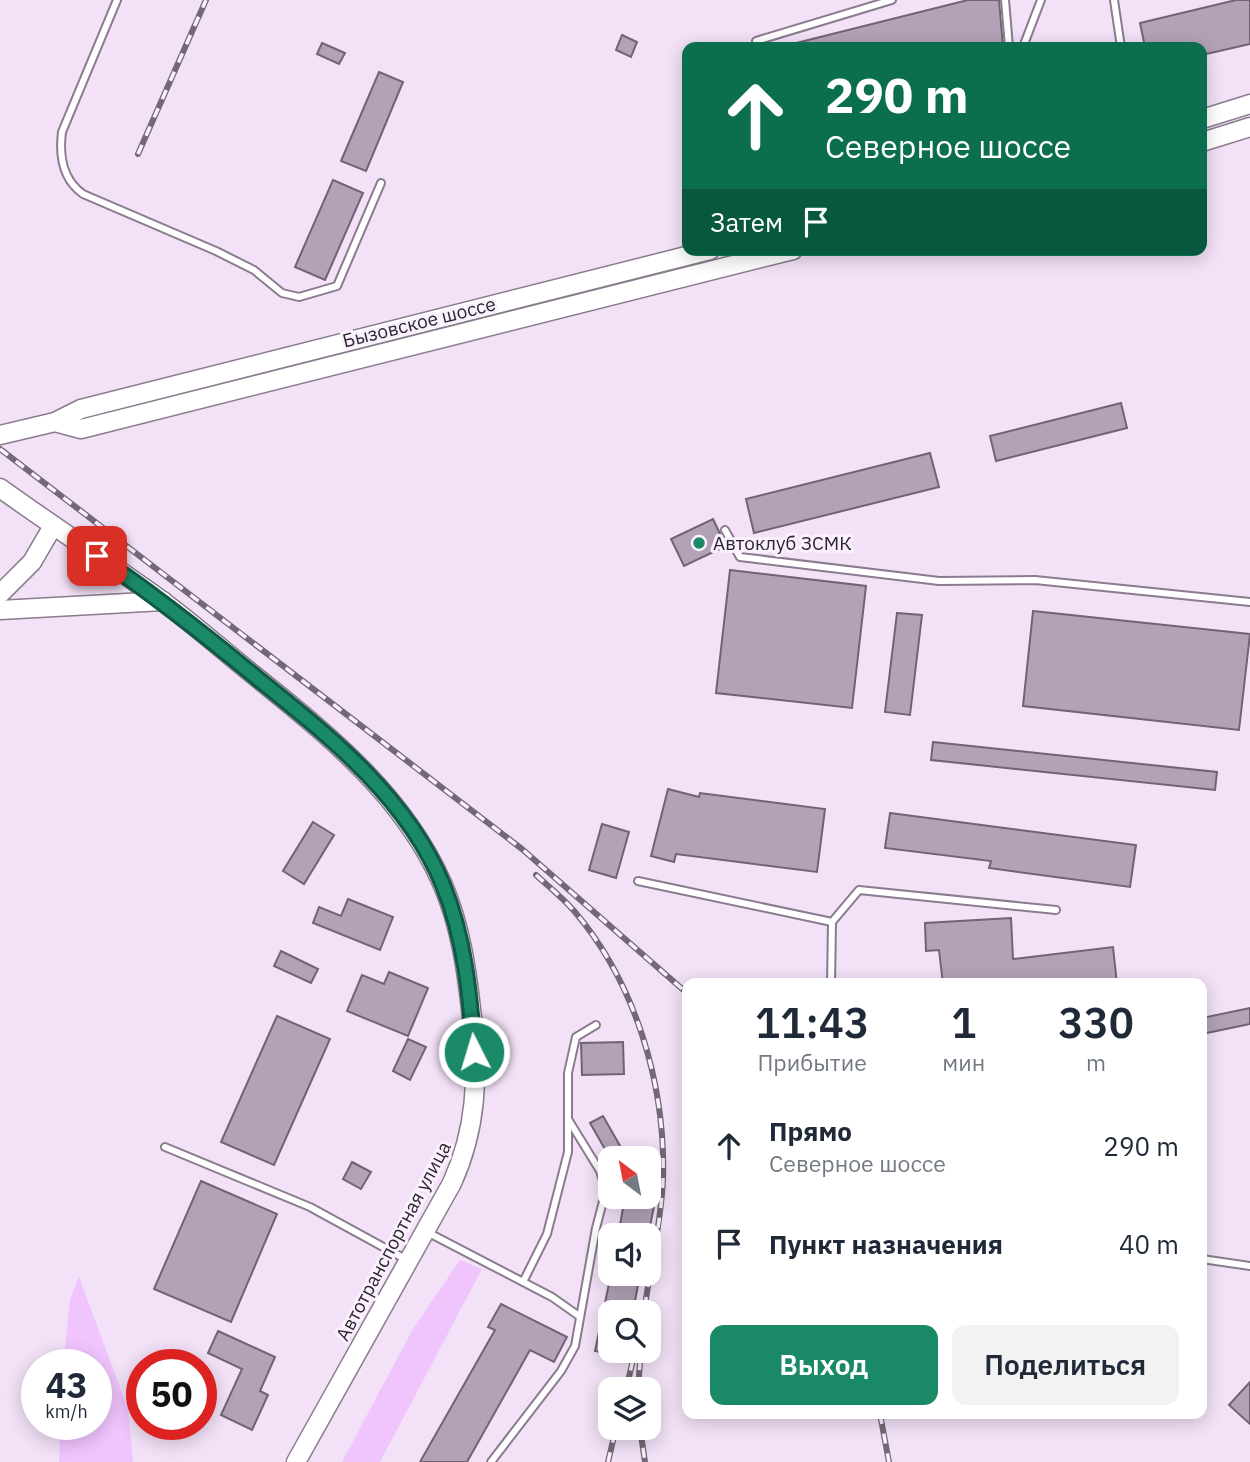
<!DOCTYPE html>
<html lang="ru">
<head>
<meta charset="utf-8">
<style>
  body { margin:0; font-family:"IBM Plex Sans",sans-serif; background:#f2f2f3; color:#1f2937; height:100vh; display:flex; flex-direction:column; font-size:26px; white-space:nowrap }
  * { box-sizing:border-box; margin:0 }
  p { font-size:23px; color:#747a83 }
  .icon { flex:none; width:38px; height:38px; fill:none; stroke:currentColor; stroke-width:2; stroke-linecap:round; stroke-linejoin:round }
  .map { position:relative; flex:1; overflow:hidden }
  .drawer { position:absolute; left:682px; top:978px; width:525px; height:441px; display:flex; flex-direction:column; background:#fff; border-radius:14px; box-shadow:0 4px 18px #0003 }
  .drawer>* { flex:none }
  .hud { position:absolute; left:682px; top:42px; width:525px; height:214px; border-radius:14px; box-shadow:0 4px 18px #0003; background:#0b6e4f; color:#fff; overflow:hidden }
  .needle { width:46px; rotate:328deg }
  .fabs { position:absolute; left:598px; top:1146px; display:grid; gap:14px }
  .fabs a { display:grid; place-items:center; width:63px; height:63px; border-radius:14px; background:#fff; box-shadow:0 4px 18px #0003; font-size:35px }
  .speed { position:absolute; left:21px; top:1349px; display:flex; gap:14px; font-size:35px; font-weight:700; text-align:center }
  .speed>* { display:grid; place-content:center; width:91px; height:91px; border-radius:50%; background:#fff; box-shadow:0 4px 18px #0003; line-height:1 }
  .speed small { font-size:18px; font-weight:400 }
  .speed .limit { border:10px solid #d22; background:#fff; color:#111 }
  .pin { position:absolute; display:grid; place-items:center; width:60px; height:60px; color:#fff; margin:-30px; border-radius:14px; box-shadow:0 4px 10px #0006 }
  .me { position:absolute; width:77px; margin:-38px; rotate:355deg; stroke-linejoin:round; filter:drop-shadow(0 0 5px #0008) }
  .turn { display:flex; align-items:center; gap:24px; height:147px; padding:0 28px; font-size:32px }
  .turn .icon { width:91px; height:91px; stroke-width:2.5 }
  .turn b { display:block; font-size:49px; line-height:60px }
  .then { display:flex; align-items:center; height:66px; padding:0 28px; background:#0003; gap:14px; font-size:26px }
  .eta { display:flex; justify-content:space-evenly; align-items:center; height:119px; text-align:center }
  .eta b { font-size:42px; font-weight:600; line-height:49px }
  .button { display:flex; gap:14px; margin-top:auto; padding:14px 28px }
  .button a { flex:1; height:80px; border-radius:14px; background:#198968; color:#fff; font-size:28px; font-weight:600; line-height:80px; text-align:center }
  .button a+a { background:#f2f2f3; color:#1f2937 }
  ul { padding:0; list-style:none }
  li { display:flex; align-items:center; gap:21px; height:98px; padding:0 28px }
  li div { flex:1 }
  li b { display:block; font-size:26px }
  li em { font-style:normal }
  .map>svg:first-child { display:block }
  .green { fill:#f0c5fe }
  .building { fill:#b2a2b7; stroke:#716276; stroke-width:2 }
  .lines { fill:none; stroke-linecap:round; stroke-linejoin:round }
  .lane-casing { stroke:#8a7b8f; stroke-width:10 }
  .secondary-casing { stroke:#8a7b8f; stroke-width:21 }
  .lane { stroke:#fff; stroke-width:6 }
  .secondary { stroke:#fff; stroke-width:18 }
  .rail-casing { stroke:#736976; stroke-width:6 }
  .rail { stroke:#fbf1fe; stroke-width:3.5; stroke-dasharray:10; stroke-linecap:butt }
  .route-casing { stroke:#105944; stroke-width:18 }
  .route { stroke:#198968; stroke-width:12 }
  .poi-dot { fill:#198968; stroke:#fbf1fe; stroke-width:2.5 }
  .labels { text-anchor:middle; stroke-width:6; stroke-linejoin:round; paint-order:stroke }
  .street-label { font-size:19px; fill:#2c262e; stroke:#fbf1fe }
  .poi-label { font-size:19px; fill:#2c262e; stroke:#fbf1fe; text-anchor:start }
</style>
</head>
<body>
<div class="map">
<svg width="1250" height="1462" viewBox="0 0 1250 1462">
  <rect width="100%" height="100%" fill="#f2e1f7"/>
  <!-- green -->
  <g class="green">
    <polygon points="460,1260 482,1269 380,1462 342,1462 413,1329"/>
    <polygon points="79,1277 128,1409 133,1462 59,1462 60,1425 96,1424 96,1365 63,1365 70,1299"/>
  </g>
  <!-- building -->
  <g class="building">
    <polygon points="968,0 999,0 1003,47 796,47 796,43"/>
    <polygon points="1236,0 1250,0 1250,44 1202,55 1202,47 1145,47 1140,23"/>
    <polygon points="622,35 637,42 631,57 616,50"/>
    <polygon points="322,43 345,53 339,64 317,54"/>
    <polygon points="379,72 403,82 366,171 341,161"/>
    <polygon points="333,180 363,193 325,280 295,267"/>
    <polygon points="1121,403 1127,428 996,461 990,436"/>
    <polygon points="930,453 939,487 754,533 746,499"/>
    <polygon points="713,519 726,546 684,566 671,539"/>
    <polygon points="730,570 866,586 852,708 716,693"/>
    <polygon points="1033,611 1250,634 1239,730 1023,706"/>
    <polygon points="897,613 922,615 910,715 885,712"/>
    <polygon points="933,742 1217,772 1215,790 931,760"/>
    <polygon points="668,789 699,797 700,793 825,809 817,872 676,854 674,862 651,856"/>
    <polygon points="890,813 1136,845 1130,887 989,868 991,861 885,848"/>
    <polygon points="313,822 334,835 304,884 283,871"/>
    <polygon points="602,824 629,832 616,878 589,870"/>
    <polygon points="348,899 393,917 380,950 313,923 319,907 341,916"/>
    <polygon points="1011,918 1013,959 1113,947 1117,984 943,984 939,950 926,951 925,923"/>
    <polygon points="281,951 318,969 311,983 274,966"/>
    <polygon points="389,972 428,988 408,1036 347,1011 362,975 384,984"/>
    <polygon points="1250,1008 1250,1024 1202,1034 1202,1018"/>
    <polygon points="277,1016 330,1039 274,1165 221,1142"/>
    <polygon points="408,1039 426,1047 410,1080 393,1071"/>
    <polygon points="623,1042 624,1074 582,1075 581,1043"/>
    <polygon points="603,1116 627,1158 610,1158 590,1123"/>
    <polygon points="352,1162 371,1172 361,1189 343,1179"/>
    <polygon points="201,1181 277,1214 231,1322 154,1289"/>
    <polygon points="625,1197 656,1197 648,1236 618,1236"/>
    <polygon points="611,1274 640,1274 633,1312 611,1312 611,1354 595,1351"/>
    <polygon points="501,1304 567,1337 554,1362 530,1350 467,1462 420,1462 495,1330 488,1327"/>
    <polygon points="218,1331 275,1357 260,1391 268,1395 252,1430 221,1415 242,1369 208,1353"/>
    <polygon points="1250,1382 1250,1424 1229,1405"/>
  </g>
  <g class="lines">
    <defs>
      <g id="lane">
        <path d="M117,0L62,132C59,156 62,179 83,194L216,251L254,270L282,293L299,297L337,286L381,183"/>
        <polyline points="1005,0 1009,47"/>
        <polyline points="1114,0 1121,47"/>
        <polyline points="756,41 892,0"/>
        <polyline points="1023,47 1041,0"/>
        <polyline points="725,530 740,557 939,581 1035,580 1250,602"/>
        <polyline points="638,881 832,922"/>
        <polyline points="831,984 832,922 859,890 1056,910"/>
        <polyline points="165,1147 310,1207 407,1260"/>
        <polyline points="427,1232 552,1297 579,1316"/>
        <polyline points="1202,1259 1250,1266"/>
        <polyline points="523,1282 547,1234 568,1152 568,1073 576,1037 596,1025"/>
        <polyline points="491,1462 561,1371 575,1346 596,1228 606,1190 600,1171 568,1119"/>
      </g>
      <g id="secondary">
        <polyline points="1202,119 1250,104"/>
        <polyline points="1202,142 1250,127"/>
        <polyline points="55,422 81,429 793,250"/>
        <polyline points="0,435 55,422 81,409 710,250"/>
        <path d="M0,488C53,526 108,562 161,600C195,625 227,654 260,680C332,738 404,797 442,883C461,926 467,972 472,1018C478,1078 477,1128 452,1183L296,1462"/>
        <polyline points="0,594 32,562 53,526"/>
        <polyline points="0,610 163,601"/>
      </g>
    </defs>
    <!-- lane casing -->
    <use href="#lane" class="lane-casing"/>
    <!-- secondary casing -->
    <use href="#secondary" class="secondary-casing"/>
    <!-- lane -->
    <use href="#lane" class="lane"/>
    <!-- secondary -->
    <use href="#secondary" class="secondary"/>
    <defs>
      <g id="rail">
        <polyline points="138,154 206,0"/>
        <polyline points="0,449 522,849 688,994"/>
        <path d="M536,875C549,887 563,898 575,912C636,984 666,1086 663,1180C661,1224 650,1269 644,1312"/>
        <polyline points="626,1390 635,1351"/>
        <polyline points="638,1390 640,1362"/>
        <polyline points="880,1414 889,1462"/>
        <polyline points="640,1428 645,1462"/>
        <polyline points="608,1462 616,1428"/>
      </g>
    </defs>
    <!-- rail casing -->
    <use href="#rail" class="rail-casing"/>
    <!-- rail -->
    <use href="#rail" class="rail"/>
  </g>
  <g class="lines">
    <defs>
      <path id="route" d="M97,556C153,594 205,635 257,678C329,736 407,797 443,885C465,939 470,995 474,1052"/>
    </defs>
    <!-- route casing -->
    <use href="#route" class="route-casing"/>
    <!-- route -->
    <use href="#route" class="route"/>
  </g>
  <!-- markers -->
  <circle class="poi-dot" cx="699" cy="543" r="7"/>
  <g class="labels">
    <!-- street labels -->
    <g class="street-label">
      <text transform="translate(419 322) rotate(-14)" y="7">Бызовское шоссе</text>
      <text transform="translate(393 1241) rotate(-62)" y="7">Автотранспортная улица</text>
    </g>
    <!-- poi labels -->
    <g class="poi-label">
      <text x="713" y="550">Автоклуб ЗСМК</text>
    </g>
  </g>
</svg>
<div class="fabs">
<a><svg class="needle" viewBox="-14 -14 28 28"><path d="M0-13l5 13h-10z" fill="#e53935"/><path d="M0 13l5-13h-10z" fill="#747a83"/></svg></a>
<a><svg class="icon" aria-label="sound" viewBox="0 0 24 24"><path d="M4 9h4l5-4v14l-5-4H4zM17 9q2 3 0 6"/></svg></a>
<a><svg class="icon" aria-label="search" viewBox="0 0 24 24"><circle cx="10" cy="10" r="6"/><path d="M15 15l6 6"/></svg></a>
<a><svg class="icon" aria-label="layers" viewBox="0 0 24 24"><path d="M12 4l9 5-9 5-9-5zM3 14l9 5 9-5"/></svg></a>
</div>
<div class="speed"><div>43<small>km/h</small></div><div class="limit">50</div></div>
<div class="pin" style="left:97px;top:556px;background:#d93025"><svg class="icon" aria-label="arrive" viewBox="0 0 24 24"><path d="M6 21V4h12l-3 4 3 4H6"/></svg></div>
<svg class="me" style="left:474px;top:1052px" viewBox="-20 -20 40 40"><circle r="17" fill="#198968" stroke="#fff" stroke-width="3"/><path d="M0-11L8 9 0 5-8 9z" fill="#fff"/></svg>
<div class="hud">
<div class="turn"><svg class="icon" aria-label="ahead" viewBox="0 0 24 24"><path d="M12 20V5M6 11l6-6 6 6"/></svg><div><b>290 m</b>Северное шоссе</div></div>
<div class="then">Затем<svg class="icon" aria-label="arrive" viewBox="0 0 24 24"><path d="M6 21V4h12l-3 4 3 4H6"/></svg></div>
</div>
<section class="drawer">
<div class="eta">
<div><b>11:43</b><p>Прибытие</p></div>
<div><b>1</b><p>мин</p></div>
<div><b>330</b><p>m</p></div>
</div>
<ul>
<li><svg class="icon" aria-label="ahead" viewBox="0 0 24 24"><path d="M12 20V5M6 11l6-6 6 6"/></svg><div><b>Прямо</b><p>Северное шоссе</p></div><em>290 m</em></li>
<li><svg class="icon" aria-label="arrive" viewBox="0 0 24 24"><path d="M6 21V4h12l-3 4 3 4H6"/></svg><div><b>Пункт назначения</b></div><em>40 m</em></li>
</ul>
<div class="button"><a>Выход</a><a>Поделиться</a></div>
</section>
</div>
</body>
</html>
